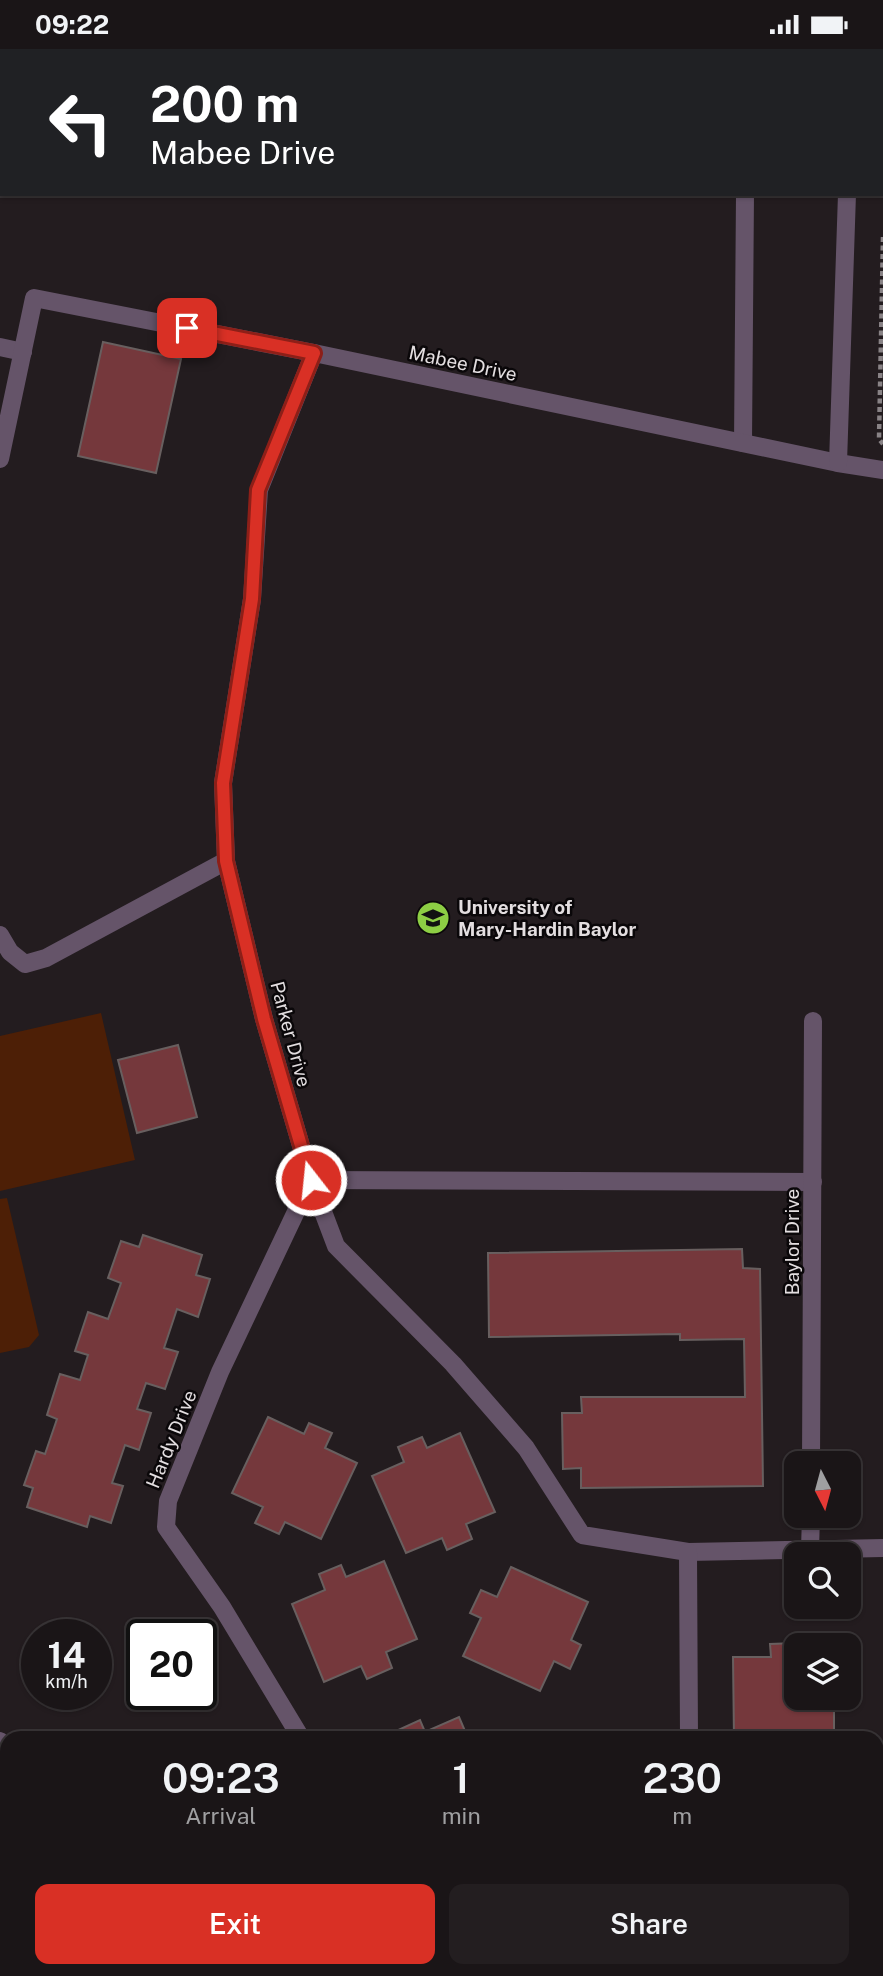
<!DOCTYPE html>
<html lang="en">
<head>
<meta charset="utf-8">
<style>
  body { margin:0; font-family:"Public Sans",sans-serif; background:#231e20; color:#f1f3f6; height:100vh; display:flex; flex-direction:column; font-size:26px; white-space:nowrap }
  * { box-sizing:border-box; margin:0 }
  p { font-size:23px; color:#9f9fa1 }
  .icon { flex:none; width:38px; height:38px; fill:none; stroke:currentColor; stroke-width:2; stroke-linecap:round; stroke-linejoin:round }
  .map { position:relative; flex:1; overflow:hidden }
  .panel { position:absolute; left:0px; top:1682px; width:884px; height:247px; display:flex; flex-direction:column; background:#1a1517; border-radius:21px 21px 0 0; box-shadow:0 2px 5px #0004,0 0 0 2px #383436 }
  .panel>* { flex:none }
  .banner { position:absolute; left:0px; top:0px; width:884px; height:147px; box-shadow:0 2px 5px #0004,0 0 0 2px #383436; background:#202124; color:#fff; overflow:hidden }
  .needle { width:46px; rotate:174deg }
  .fabs { position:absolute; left:784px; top:1402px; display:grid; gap:14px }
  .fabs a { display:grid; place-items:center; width:77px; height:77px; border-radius:14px; background:#1a1517; box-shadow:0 2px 5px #0004,0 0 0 2px #383436; font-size:35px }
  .speed { position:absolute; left:21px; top:1570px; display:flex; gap:14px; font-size:35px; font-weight:700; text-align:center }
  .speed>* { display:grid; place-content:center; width:91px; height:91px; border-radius:50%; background:#1a1517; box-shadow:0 2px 5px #0004,0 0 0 2px #383436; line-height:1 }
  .speed small { font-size:18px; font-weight:400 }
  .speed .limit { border:4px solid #111; border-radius:10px; background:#fff; color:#111 }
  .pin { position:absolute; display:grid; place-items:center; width:60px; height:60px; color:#fff; margin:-30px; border-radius:14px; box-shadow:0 4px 10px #0006 }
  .me { position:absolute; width:77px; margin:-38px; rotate:344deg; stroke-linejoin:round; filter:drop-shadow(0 0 5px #0008) }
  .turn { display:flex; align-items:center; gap:24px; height:147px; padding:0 35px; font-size:32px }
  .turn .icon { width:91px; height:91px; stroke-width:2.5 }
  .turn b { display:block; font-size:49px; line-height:60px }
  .eta { display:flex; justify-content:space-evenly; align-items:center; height:119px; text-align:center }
  .eta b { font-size:42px; font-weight:600; line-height:49px }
  .primary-button { display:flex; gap:14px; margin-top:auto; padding:14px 35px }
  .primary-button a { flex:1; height:80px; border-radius:14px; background:#d93025; color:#fff; font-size:28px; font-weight:600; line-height:80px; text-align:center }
  .primary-button a+a { background:#231e20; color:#f1f3f6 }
  .status { display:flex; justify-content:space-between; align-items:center; height:49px; padding:0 35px; background:#1a1517; direction:ltr }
  .status svg { height:19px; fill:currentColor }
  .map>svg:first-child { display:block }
  .green { fill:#4d1f06 }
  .building { fill:#75383c; stroke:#685f5f; stroke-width:2 }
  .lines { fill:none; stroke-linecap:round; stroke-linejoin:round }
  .path { stroke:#898386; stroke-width:4.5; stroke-dasharray:5 3.5; stroke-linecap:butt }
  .minor { stroke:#655469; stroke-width:18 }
  .route-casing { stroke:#8d1f18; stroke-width:18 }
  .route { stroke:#d93025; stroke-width:12 }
  .labels { text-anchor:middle; stroke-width:5; stroke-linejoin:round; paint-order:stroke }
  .street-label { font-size:19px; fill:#e3dee0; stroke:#0a0709 }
  .poi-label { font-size:19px; font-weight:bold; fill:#e3dee0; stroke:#0a0709; text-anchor:start }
</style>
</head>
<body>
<div class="status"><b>09:22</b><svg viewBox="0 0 49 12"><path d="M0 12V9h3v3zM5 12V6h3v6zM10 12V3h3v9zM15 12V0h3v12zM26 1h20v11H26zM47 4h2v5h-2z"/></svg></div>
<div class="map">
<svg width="883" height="1927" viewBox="0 0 883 1927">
  <rect width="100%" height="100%" fill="#231c1f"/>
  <!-- green -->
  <g class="green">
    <polygon points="101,964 135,1111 0,1142 0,987"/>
    <polygon points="7,1149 39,1286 29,1298 0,1304 0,1150"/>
  </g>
  <!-- building -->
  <g class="building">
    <polygon points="103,293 181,310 156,424 78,407"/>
    <polygon points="178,996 197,1068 137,1084 118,1011"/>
    <polygon points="143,1186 202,1206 196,1226 210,1230 198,1268 177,1260 164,1299 178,1303 165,1340 146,1334 137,1360 151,1364 139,1401 125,1396 112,1434 123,1437 111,1474 90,1467 87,1478 27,1458 33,1439 24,1436 36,1402 45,1405 57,1370 47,1366 60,1325 80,1331 88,1306 75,1302 88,1263 108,1270 121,1234 108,1229 121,1192 139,1198"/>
    <polygon points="742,1200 743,1219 760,1220 763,1437 581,1439 581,1419 563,1420 562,1364 582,1364 581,1348 745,1348 744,1290 680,1291 680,1285 489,1288 488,1204"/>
    <polygon points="268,1368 304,1385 309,1374 332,1384 325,1399 357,1414 321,1490 285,1473 279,1485 255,1474 263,1458 232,1444"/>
    <polygon points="460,1384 495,1463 466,1475 472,1490 447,1501 442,1489 406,1504 372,1427 404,1413 398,1398 422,1388 427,1399"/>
    <polygon points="384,1512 417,1590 386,1603 392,1619 367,1630 361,1617 324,1633 292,1555 325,1541 319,1525 341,1516 346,1528"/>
    <polygon points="511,1518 588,1553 571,1591 581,1596 570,1620 554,1612 540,1642 463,1607 481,1569 470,1564 481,1541 497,1548"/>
    <polygon points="796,1594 796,1648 834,1648 834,1689 734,1689 733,1608 771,1608 770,1595"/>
    <polygon points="459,1668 468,1689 399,1689 396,1682 420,1671 425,1683"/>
  </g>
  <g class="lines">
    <!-- path -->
    <polyline class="path" points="883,188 879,390 883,395"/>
    <!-- minor -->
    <g class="minor">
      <polyline points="747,2 747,0"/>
      <polyline points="851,2 851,0"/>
      <polyline points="0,298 23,303"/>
      <polyline points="314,304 259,441 252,550 223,734 226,812 264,970 311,1131 336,1197 453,1315 526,1399 582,1486 688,1503 883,1499"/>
      <polyline points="743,394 745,145"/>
      <polyline points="0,410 34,249 314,304 838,414 883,421"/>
      <polyline points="838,414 847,145"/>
      <polyline points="0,886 10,903 25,915 46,909 226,812"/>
      <polyline points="311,1131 813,1133"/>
      <polyline points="811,1414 813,972"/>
      <polyline points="810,1501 811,1466"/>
      <polyline points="688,1503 689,1689"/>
      <polyline points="301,1689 222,1558 166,1478 168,1452 220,1323 311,1131"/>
      <polyline points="0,1692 7,1702"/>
      <polyline points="0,1792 7,1785"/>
      <polyline points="0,1833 7,1842"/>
      <polyline points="65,1922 69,1927"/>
      <polyline points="594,1922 675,1927"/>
      <polyline points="538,1927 583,1922"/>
    </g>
  </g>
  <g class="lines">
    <defs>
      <polyline id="route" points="187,279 314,304 258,441 252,550 223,734 226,812 264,970 311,1131"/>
    </defs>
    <!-- route casing -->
    <use href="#route" class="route-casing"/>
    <!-- route -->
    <use href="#route" class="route"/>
  </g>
  <!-- icons -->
  <defs>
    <symbol id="university-disc" viewBox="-11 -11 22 22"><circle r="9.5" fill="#8dce44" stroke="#0a0709"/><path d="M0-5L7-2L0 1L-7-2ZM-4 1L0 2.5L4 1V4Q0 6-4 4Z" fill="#111"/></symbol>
  </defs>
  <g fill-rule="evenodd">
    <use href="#university-disc" x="414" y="850" width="38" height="38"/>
  </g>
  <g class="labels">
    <!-- street labels -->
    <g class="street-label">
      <text transform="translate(463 314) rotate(12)" y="7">Mabee Drive</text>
      <text transform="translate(291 985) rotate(75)" y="7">Parker Drive</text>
      <text transform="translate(792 1193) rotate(-90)" y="7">Baylor Drive</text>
      <text transform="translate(171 1390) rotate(-68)" y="7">Hardy Drive</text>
    </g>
    <!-- poi labels -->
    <g class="poi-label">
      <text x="458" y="865">University of<tspan x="458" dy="22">Mary-Hardin Baylor</tspan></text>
    </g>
  </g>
</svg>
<div class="fabs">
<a><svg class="needle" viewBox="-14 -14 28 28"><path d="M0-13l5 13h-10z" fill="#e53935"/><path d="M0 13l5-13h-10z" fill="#9f9fa1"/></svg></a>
<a><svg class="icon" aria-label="search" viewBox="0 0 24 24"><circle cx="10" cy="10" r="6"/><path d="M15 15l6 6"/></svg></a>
<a><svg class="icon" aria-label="layers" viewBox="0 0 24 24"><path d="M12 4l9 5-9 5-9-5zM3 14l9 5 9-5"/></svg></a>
</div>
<div class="speed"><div>14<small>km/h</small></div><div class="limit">20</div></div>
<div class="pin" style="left:187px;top:279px;background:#d93025"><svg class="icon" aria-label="arrive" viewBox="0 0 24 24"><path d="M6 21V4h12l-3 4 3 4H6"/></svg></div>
<svg class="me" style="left:311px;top:1131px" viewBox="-20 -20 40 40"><circle r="17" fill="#d93025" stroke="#fff" stroke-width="3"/><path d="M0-11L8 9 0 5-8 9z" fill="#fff"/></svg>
<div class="banner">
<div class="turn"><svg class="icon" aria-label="left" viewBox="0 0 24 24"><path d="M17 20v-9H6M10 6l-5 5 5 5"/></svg><div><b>200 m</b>Mabee Drive</div></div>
</div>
<section class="panel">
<div class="eta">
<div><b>09:23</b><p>Arrival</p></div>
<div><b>1</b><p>min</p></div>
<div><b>230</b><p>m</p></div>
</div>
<div class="primary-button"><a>Exit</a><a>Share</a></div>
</section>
</div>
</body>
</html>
